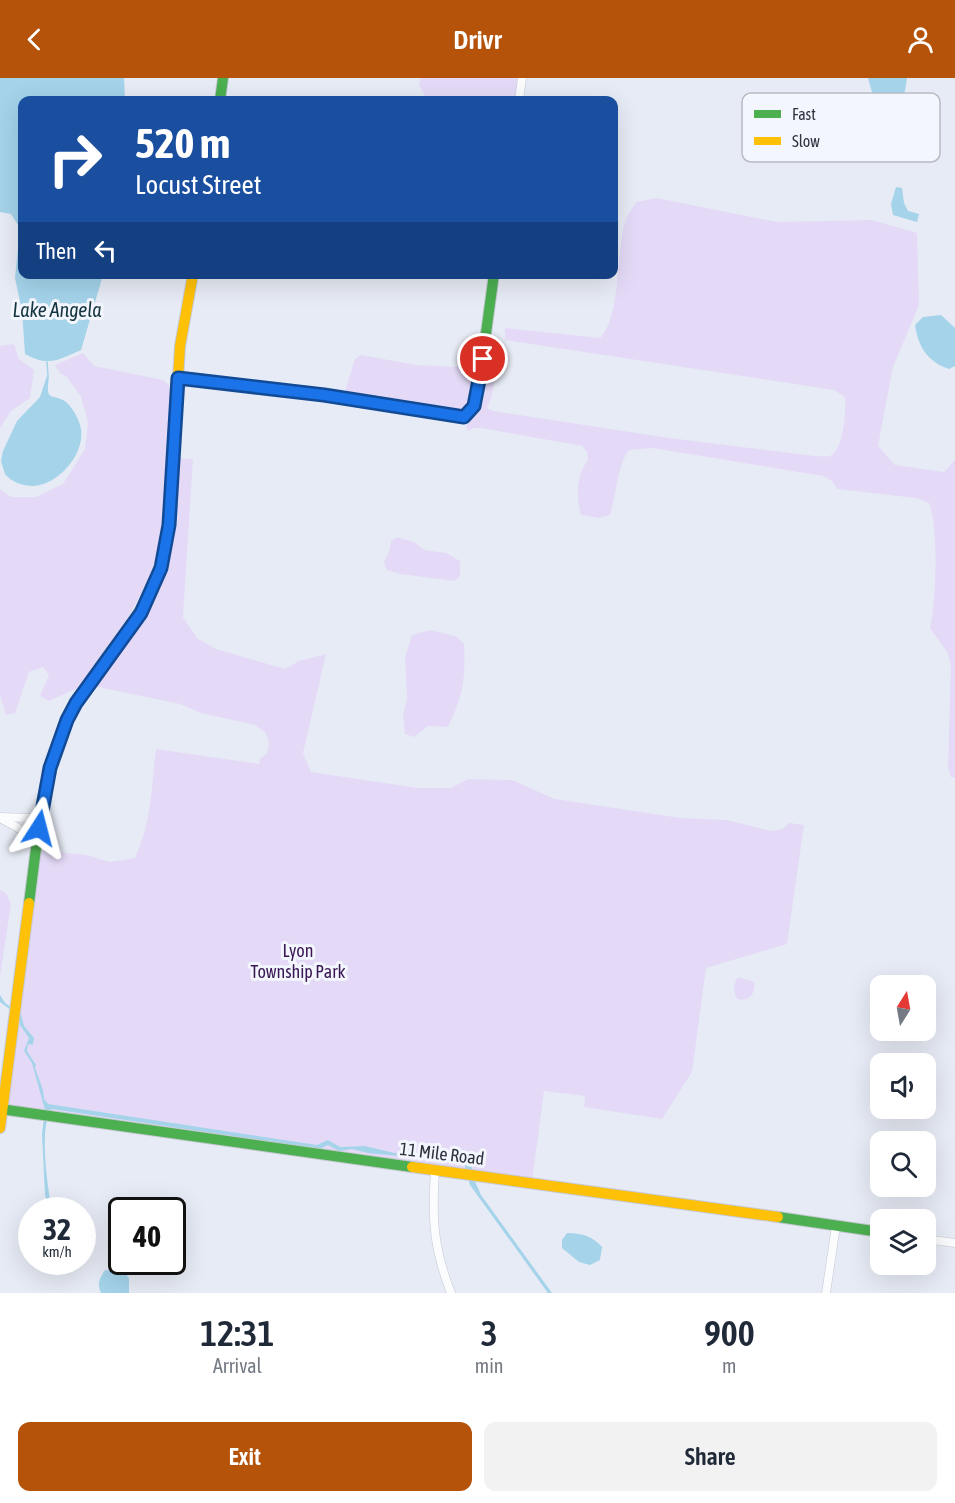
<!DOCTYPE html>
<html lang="en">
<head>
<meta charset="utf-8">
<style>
  body { margin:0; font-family:"Asap Condensed",sans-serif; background:#f2f2f3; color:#1f2937; height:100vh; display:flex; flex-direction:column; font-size:22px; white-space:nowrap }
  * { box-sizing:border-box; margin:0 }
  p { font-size:20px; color:#747a83 }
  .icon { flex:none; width:33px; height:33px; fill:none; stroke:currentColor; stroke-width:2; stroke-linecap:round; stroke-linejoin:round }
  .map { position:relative; height:1215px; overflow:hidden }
  .side { display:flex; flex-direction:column; background:#fff; flex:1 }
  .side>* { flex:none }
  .hud { position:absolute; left:18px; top:18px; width:600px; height:183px; border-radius:12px; box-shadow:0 6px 24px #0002; background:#1a4fa0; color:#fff; overflow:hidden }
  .needle { width:39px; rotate:11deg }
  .tools { position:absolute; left:870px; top:897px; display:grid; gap:12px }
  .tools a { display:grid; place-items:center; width:66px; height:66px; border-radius:12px; background:#fff; box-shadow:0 6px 24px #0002; font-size:30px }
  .speed { position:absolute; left:18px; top:1119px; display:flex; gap:12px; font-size:30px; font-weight:700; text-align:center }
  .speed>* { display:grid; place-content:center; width:78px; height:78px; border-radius:50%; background:#fff; box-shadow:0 6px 24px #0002; line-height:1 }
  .speed small { font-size:15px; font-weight:400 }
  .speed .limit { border:3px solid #111; border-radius:9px; background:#fff; color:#111 }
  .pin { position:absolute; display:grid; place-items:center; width:51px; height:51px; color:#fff; margin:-26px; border:3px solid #fff; border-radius:50%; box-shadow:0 2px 6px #0007 }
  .me { position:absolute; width:66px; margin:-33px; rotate:9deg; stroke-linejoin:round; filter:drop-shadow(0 0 4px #0008) }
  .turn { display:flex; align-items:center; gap:21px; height:126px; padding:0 18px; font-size:27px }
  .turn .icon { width:78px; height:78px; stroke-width:2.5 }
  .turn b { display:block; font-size:42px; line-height:51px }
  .then { display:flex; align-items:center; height:57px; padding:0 18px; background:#0003; gap:12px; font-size:22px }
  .eta { display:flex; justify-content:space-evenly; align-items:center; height:102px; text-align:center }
  .eta b { font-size:36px; font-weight:600; line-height:42px }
  .action { display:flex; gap:12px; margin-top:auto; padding:12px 18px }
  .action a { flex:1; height:69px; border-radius:12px; background:#b45309; color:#fff; font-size:24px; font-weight:600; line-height:69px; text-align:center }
  .action a+a { background:#f2f2f3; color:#1f2937 }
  header { display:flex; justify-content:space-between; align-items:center; height:78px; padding:0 18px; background:#b45309; color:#fff; font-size:27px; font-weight:600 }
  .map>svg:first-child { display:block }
  .green { fill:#e4daf7 }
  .water { fill:#a4d3ea }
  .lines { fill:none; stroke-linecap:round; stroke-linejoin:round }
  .stream { stroke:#a4d3ea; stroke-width:1.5 }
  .street-casing { stroke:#c4c8d2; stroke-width:9 }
  .fast-casing { stroke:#c4c8d2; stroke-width:12 }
  .slow-casing { stroke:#c4c8d2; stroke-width:12 }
  .street { stroke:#fbfcfe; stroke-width:8 }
  .fast { stroke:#4caf50; stroke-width:10 }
  .slow { stroke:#ffc107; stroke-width:10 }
  .route-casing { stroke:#114b97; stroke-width:15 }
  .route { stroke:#1a73e8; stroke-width:10 }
  .labels { text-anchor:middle; stroke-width:6; stroke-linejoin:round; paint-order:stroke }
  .park-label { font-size:18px; fill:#391654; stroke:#f3f6fc }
  .street-label { font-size:18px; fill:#2d323e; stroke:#f3f6fc }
  .water-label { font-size:20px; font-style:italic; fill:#153541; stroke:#f3f6fc }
  .key { fill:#f3f6fc; stroke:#b8bbc3; stroke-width:1.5 }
  .key-label { font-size:16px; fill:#2d323e }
</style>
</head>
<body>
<header><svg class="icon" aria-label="back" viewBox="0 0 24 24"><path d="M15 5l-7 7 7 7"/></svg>Drivr<svg class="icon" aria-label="person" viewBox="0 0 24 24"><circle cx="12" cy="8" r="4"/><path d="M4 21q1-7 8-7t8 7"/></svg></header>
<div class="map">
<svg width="955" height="1215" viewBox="0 0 955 1215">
  <rect width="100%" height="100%" fill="#e7ebf5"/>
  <!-- green -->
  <g class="green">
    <polygon points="420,0 522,0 519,22 451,22 438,18 425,18 419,7"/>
    <path d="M657,120L777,144L872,142L917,155L919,227L893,289L878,368L895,387L944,394L955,382V700L951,699L948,690L951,586L947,574L930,550C936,524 939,449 929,425L916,420L837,411L832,403L823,398L653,370L629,372C618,386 616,417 610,437L599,440L581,437C576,418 576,398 588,382L587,374L582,368L481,350H473L468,353L464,339L343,320L355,281L361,277L416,287L457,289L472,279L498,284L492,317L487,330L493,333L669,360L815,378C820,378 826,379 830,378C844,372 846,332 845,319L834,312L505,262V250L600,260C621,239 616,174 625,144C627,137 633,130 636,124Z"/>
    <polygon points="14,266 19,281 34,292 30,320 11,333 0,350 0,268"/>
    <polygon points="83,275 94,288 163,302 169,307 171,314 163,445 154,493 127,541 78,610 49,623 40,618 49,597 43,589 29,594 15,635 6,637 0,617 0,411 11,419 36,419 63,406 85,371 88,344 81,319 67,299 60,295 55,287"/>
    <path d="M173,380L193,381L183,539L197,560L216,571L285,591L299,583L326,576L303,675L311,694L418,710H451L468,701L512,702L555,721L681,740L727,742L771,753L782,751L789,745L804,747L787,866L706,890L692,994L662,1041L584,1029L585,1018L544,1013L532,1104L3,1031L36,772L86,777L110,784L135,780C152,743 151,711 156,671L260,686L259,682L267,675L269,665L265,654L255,647L201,635L180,626L88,607L140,535L161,490Z"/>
    <polygon points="397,459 414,464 424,472 446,475 460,483 460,497 455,503 400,496 387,492 384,484 389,474 391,463"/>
    <path d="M430,552L455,558L464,565C466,598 463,619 448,649L428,648L414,659L405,656L403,638L407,621L405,579L412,557Z"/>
    <polygon points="0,812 6,815 11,826 0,898"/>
    <path d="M738,899L754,904C756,916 749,924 737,921C733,914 733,905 738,899Z"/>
  </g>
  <!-- water -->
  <g class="water">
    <path d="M0,0H124L125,22H22V196L103,197L81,272C58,282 49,289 25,276L22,233L15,200L20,150L11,136L0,134Z"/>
    <path d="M868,0H907C905,15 902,33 887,40L878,35Z"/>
    <polygon points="896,109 902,110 904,125 908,133 919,136 917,144 893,137 891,126"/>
    <path d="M941,237L955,250V288L949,291C928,284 918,269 915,247L923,239Z"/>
    <path d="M47,298L49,299C45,326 52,314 66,324C71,328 77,338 79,344C90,371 60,407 33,408C23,408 11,404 5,396L1,383L3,373L17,343L40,319Z"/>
    <path d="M0,917L5,925L21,936L24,948L34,960L33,967L28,966L27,973L36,987L35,990L43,1012L44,1021L48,1026L317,1067L328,1062L340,1069L365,1068L394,1075L431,1078L458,1076L471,1084L473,1099L481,1117L552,1215H548L470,1107L464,1084L458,1079L431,1081L368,1075L352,1071L339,1073L328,1067L319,1071L52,1031C38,1047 48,1112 52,1132H50L45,1117L42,1056L45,1032L32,985L24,973L29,960L20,947L19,938L0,924Z"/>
    <path d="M567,1155C582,1155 592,1158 602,1169L600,1182L590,1187L579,1184L562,1170V1162Z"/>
    <path d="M105,1192L124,1194L129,1200V1215H101C97,1206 99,1201 105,1192Z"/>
  </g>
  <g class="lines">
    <!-- stream -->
    <polyline class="stream" points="47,284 48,298"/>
    <defs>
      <g id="street">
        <polyline points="519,22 522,0"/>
        <polyline points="0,739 29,740 41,738"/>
        <polyline points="0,740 38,761"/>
        <path d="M435,1092C432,1140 433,1169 451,1215"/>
        <polyline points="926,1161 955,1165"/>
        <polyline points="826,1215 836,1148"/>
      </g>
      <g id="fast">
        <polyline points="220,22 223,0"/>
        <polyline points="178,300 324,317 464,339 472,332 478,314 494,196"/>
        <path d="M29,825C38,758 43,686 76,626C106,570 153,536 165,469"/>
        <polyline points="0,1031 412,1089"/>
        <polyline points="778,1139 880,1154"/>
      </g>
      <g id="slow">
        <polyline points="165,469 169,447 180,268 193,196"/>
        <polyline points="0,1050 29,825"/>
        <polyline points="412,1089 778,1139"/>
      </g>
    </defs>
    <!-- street casing -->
    <use href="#street" class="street-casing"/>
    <!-- fast casing -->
    <use href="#fast" class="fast-casing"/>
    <!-- slow casing -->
    <use href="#slow" class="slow-casing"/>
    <!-- street -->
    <use href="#street" class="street"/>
    <!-- fast -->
    <use href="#fast" class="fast"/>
    <!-- slow -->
    <use href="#slow" class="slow"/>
  </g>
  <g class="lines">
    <defs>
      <polyline id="route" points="39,750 50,690 67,642 76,625 141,535 161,490 169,447 178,300 324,317 464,339 474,328 483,281"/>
    </defs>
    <!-- route casing -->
    <use href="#route" class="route-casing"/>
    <!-- route -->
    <use href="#route" class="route"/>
  </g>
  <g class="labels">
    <!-- park labels -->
    <g class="park-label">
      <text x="298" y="879">Lyon<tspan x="298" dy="21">Township Park</tspan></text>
    </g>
    <!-- street labels -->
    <g class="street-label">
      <text transform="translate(442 1076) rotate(7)" y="6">11 Mile Road</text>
    </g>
    <!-- water labels -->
    <g class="water-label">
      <text x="57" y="239">Lake Angela</text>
    </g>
  </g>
  <!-- legend -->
  <rect x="742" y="15" width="198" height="69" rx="9" class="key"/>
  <rect x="754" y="32" width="27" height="8" fill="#4caf50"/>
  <rect x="754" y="59" width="27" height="8" fill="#ffc107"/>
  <g class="key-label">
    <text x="792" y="42">Fast</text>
    <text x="792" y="69">Slow</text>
  </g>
</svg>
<div class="tools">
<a><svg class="needle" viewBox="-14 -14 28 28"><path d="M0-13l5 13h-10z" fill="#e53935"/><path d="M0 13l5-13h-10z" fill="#747a83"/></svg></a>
<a><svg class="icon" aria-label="sound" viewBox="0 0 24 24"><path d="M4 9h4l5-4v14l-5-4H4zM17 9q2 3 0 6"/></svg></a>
<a><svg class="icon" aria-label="search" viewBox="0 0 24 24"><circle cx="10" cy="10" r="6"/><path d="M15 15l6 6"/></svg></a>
<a><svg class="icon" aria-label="layers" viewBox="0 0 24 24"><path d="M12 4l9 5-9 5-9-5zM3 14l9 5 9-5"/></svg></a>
</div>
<div class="speed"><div>32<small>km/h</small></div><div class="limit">40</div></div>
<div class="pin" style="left:483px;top:281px;background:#d93025"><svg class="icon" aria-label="arrive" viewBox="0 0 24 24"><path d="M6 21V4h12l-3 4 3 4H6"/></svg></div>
<svg class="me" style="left:39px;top:750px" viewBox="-20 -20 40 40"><path d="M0-17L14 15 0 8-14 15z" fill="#1a73e8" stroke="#fff" stroke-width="4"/></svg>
<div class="hud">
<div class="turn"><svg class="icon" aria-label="right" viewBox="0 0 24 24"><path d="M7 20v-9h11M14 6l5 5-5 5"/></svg><div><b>520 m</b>Locust Street</div></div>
<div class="then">Then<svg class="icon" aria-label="left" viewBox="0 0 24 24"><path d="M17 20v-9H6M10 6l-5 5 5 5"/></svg></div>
</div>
</div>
<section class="side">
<div class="eta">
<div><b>12:31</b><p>Arrival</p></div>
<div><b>3</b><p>min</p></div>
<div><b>900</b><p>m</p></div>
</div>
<div class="action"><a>Exit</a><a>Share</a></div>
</section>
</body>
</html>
